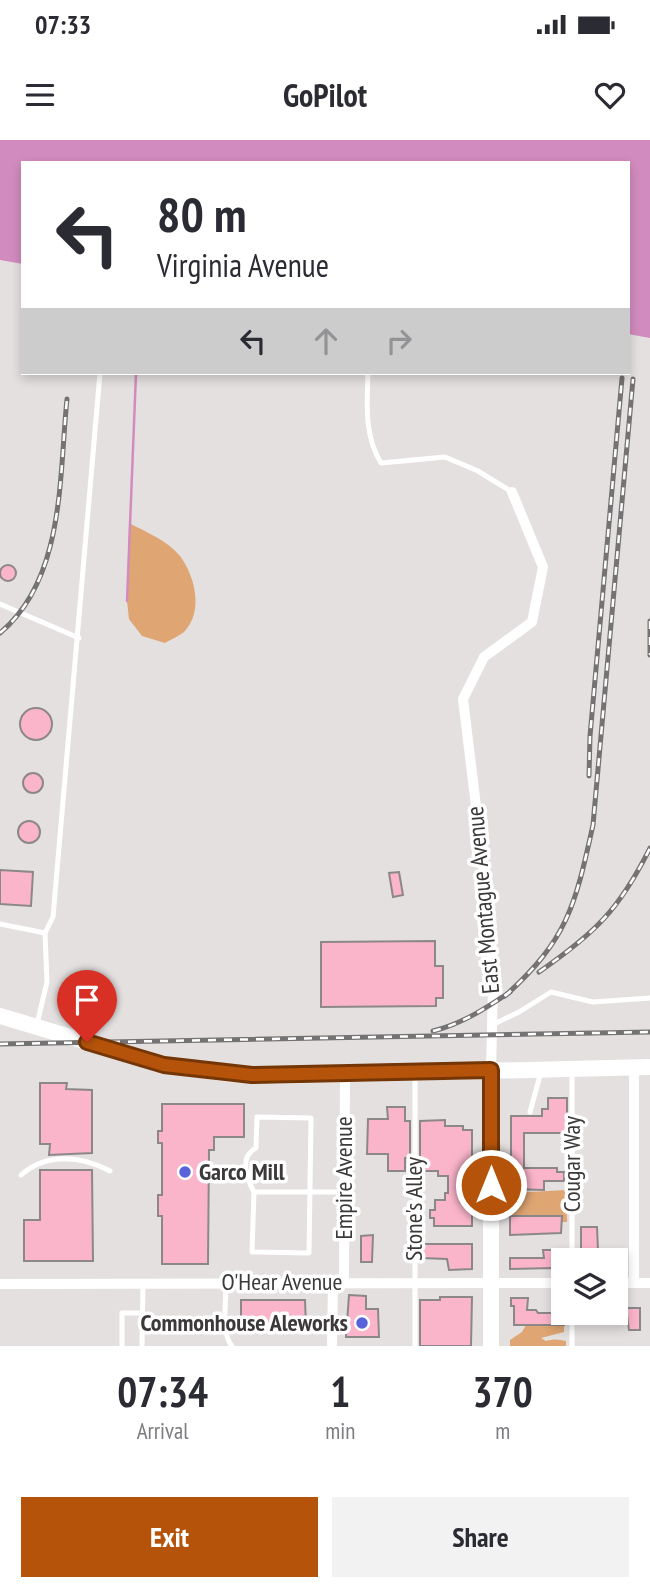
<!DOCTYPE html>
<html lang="en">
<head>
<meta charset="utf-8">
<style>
  body { margin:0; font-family:"PT Sans Narrow",sans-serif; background:#f2f2f3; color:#2b2b33; height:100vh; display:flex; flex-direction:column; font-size:26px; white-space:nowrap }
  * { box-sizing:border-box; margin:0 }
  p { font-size:23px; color:#7c7c81 }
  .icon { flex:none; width:38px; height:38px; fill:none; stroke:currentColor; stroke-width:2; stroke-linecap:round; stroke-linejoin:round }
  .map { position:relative; height:1206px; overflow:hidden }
  .side { display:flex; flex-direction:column; background:#fff; flex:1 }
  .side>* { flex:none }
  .top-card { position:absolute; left:21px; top:21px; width:609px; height:214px; border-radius:0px; box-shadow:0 4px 10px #0003; background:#fff; color:#2b2b33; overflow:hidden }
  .tools { position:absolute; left:551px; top:1108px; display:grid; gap:14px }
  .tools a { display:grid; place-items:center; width:77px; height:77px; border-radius:0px; background:#fff; box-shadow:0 4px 10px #0003; font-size:35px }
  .pin { position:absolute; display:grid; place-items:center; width:60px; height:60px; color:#fff; margin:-72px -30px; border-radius:50% 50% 50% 0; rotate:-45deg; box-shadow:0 0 7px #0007 }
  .pin .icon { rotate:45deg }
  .me { position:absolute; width:77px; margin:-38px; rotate:0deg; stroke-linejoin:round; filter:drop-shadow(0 0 5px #0008) }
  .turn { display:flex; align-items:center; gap:24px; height:147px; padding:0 21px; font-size:32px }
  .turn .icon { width:91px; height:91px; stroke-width:2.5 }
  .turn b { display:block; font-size:49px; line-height:60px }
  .lanes { display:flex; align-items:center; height:66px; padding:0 21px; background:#0003; justify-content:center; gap:35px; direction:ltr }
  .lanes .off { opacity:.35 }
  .eta { display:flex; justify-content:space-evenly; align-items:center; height:119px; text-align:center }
  .eta b { font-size:42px; font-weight:700; line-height:49px }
  .button { display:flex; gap:14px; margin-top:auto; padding:14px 21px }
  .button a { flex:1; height:80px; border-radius:0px; background:#b45309; color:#fff; font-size:28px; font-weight:700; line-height:80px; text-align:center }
  .button a+a { background:#f2f2f3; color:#2b2b33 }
  .status { display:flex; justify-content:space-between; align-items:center; height:49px; padding:0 35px; background:#fff; direction:ltr }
  .status svg { height:19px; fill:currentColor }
  header { display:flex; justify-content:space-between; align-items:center; height:91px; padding:0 21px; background:#fff; font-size:32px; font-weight:700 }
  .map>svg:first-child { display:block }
  .green { fill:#dfa573 }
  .water { fill:#d28bbe }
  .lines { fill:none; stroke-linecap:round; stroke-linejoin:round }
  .stream { stroke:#d28bbe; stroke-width:2.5 }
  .building { fill:#fbb5cb; stroke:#8c8889; stroke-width:2 }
  .lane { stroke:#fff; stroke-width:5 }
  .street { stroke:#fff; stroke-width:10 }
  .secondary { stroke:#fff; stroke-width:16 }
  .rail-casing { stroke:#747272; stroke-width:5 }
  .rail { stroke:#fff; stroke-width:2.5; stroke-dasharray:8; stroke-linecap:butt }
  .route-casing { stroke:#753606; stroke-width:18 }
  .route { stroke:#b45309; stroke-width:12 }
  .poi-dot { fill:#5a62da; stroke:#fff; stroke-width:2.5 }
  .labels { text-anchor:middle; stroke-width:7; stroke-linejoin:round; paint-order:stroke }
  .street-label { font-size:24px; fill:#3b3939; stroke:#fff }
  .poi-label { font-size:24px; font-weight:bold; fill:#3b3939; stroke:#fff; text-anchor:start }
</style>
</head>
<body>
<div class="status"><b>07:33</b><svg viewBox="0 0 49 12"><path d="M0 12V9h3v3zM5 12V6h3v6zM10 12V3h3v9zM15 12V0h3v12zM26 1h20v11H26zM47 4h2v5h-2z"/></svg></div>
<header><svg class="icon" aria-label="menu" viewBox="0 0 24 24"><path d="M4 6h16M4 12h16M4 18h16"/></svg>GoPilot<svg class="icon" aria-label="heart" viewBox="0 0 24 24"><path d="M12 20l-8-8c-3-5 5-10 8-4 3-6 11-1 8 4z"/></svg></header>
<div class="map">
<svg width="650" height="1206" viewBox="0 0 650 1206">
  <rect width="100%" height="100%" fill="#e4e0e0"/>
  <!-- green -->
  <g class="green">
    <path d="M129,383C146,392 168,401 180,416C195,436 204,472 184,492C179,496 170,500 165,503L142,496L129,479L127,461Z"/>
    <polygon points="566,1050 567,1082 562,1082 561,1076 510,1076 510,1053"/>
    <path d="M526,1185H564V1192L541,1198L546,1201C552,1199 559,1199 566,1201V1206H510V1200L522,1192Z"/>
  </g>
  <!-- water -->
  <polygon class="water" points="0,0 650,0 650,198 628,194 628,23 23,23 23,124 0,120"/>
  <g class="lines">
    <!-- stream -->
    <polyline class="stream" points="127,461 136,233"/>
  </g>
  <!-- building -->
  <g class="building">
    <circle cx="8" cy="433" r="8"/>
    <circle cx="36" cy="584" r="16"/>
    <circle cx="33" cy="643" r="10"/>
    <circle cx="29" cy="692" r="11"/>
    <polygon points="0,730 33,732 31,766 0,764"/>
    <polygon points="399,732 403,755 393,757 389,733"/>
    <polygon points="435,801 435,826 443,826 443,858 436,858 436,866 321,867 321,802"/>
    <polygon points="40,943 67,943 66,949 92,950 92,1013 49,1015 50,1004 40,1004"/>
    <polygon points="548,958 567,958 567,993 524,993 524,1028 557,1028 557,1032 564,1032 564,1041 544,1041 544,1050 511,1049 511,976 542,976 542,969 548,969"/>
    <polygon points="162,964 244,964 244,997 214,997 214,1010 209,1010 208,1124 162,1124 162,1076 158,1076 158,1055 162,1055 162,1003 158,1003 158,991 162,991"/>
    <polygon points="387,967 405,967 405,981 410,981 410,1018 405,1018 405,1031 388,1031 388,1014 367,1014 368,979 388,979"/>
    <polygon points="445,980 445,986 463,986 463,990 472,990 472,1086 434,1086 434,1078 430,1078 430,1070 435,1070 435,1060 445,1060 445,1053 448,1053 448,1036 438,1036 438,1031 424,1031 424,1018 420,1018 420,981"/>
    <polygon points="40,1030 92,1030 93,1121 24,1121 24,1080 40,1080"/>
    <polygon points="510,1076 562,1076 561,1093 510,1095"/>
    <polygon points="581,1087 597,1087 598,1110 581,1110"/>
    <polygon points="373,1095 372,1122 361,1122 361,1096"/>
    <polygon points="423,1104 472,1104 472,1129 449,1130 447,1119 423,1118"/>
    <polygon points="543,1110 567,1110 564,1131 554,1128 510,1129 510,1118 544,1118"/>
    <polygon points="349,1155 366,1156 366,1169 378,1169 379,1197 346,1197"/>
    <polygon points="440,1157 472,1157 471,1206 420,1206 420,1160 440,1160"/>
    <polygon points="511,1158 528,1158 527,1170 536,1170 538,1173 564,1173 564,1185 514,1185 514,1166 511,1166"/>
    <polygon points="241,1160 305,1160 306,1186 241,1186"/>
    <polygon points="626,1168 640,1168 640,1190 629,1190"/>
  </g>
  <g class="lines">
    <!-- lane -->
    <g class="lane">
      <path d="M368,233C367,265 364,295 381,323L445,317L478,331L512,352"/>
      <polyline points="0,464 79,498"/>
      <polyline points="0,784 45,793"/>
      <polyline points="37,884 47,842 45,793 53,777 100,233"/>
      <polyline points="492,885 519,872 551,852 593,862 650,858"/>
      <polyline points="530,972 541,932"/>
      <path d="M21,1035C47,1012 82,1016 110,1031"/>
      <path d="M254,1052C246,1037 239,1017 256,1008L257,977L311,978L309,1113L252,1112L254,1052H344"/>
      <polyline points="572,1120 572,931"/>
      <path d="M226,1145C226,1160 221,1195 232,1206"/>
      <polyline points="122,1206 122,1173 142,1173"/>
      <polyline points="142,1206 143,1143"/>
      <polyline points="415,1206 415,936"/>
      <polyline points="572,1206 572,1172"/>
    </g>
    <!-- street -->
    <g class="street">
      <polyline points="634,927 634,1143"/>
      <polyline points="491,930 493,846 491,790 463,559 484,517 532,482 543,427 512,352"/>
      <polyline points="344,1142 345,934"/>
      <polyline points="616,1143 650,1143"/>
      <polyline points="0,1144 564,1143"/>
      <polyline points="332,1206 333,1142"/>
    </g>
    <!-- secondary -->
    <g class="secondary">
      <polyline points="0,876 164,925 230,934 273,936 650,927"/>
      <polyline points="491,1206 491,930"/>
    </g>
    <defs>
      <g id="rail">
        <polyline points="650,481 650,515"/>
        <path d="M0,493C65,439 59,336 67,259"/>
        <polyline points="589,636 590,596 622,238"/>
        <path d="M539,832C595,793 619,770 650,708"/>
        <path d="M505,856C568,799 575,766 593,685L633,239"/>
        <path d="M433,891C462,884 486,868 510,852"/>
        <polyline points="0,904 650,892"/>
      </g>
    </defs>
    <!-- rail casing -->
    <use href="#rail" class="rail-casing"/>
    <!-- rail -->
    <use href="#rail" class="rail"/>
  </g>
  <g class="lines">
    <defs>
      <polyline id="route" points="87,902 164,925 252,935 491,930 491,1045"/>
    </defs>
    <!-- route casing -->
    <use href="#route" class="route-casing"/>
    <!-- route -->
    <use href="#route" class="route"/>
  </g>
  <!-- markers -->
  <g class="poi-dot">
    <circle cx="185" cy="1032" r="7"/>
    <circle cx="362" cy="1183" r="7"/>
  </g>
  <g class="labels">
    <!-- street labels -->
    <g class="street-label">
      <text transform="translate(483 760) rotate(-95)" y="8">East Montague Avenue</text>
      <text transform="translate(572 1024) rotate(-90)" y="8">Cougar Way</text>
      <text transform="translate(344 1038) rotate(-90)" y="8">Empire Avenue</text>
      <text transform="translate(414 1069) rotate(-90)" y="8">Stone's Alley</text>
      <text x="282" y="1150">O'Hear Avenue</text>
    </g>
    <!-- poi labels -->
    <g class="poi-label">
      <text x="199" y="1040">Garco Mill</text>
      <text x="348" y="1191" text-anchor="end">Commonhouse Aleworks</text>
    </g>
  </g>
</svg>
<div class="tools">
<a><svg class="icon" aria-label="layers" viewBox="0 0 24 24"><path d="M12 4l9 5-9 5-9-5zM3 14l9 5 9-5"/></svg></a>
</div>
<div class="pin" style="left:87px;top:902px;background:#d93025"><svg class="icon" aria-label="arrive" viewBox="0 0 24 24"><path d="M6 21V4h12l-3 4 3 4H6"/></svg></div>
<svg class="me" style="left:491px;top:1045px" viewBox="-20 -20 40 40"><circle r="17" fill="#b45309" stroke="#fff" stroke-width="3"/><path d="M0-11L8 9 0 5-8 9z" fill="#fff"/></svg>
<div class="top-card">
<div class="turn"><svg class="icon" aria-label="left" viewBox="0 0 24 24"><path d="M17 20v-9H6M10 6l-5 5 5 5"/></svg><div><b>80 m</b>Virginia Avenue</div></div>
<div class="lanes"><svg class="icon" aria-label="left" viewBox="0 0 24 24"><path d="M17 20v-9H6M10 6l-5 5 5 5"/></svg><svg class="icon off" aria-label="ahead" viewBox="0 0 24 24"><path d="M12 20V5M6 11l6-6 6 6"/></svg><svg class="icon off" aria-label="right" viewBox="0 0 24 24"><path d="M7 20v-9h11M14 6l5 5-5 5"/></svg></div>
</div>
</div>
<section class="side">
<div class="eta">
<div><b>07:34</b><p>Arrival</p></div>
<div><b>1</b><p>min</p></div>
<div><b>370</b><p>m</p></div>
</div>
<div class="button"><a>Exit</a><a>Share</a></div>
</section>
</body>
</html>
